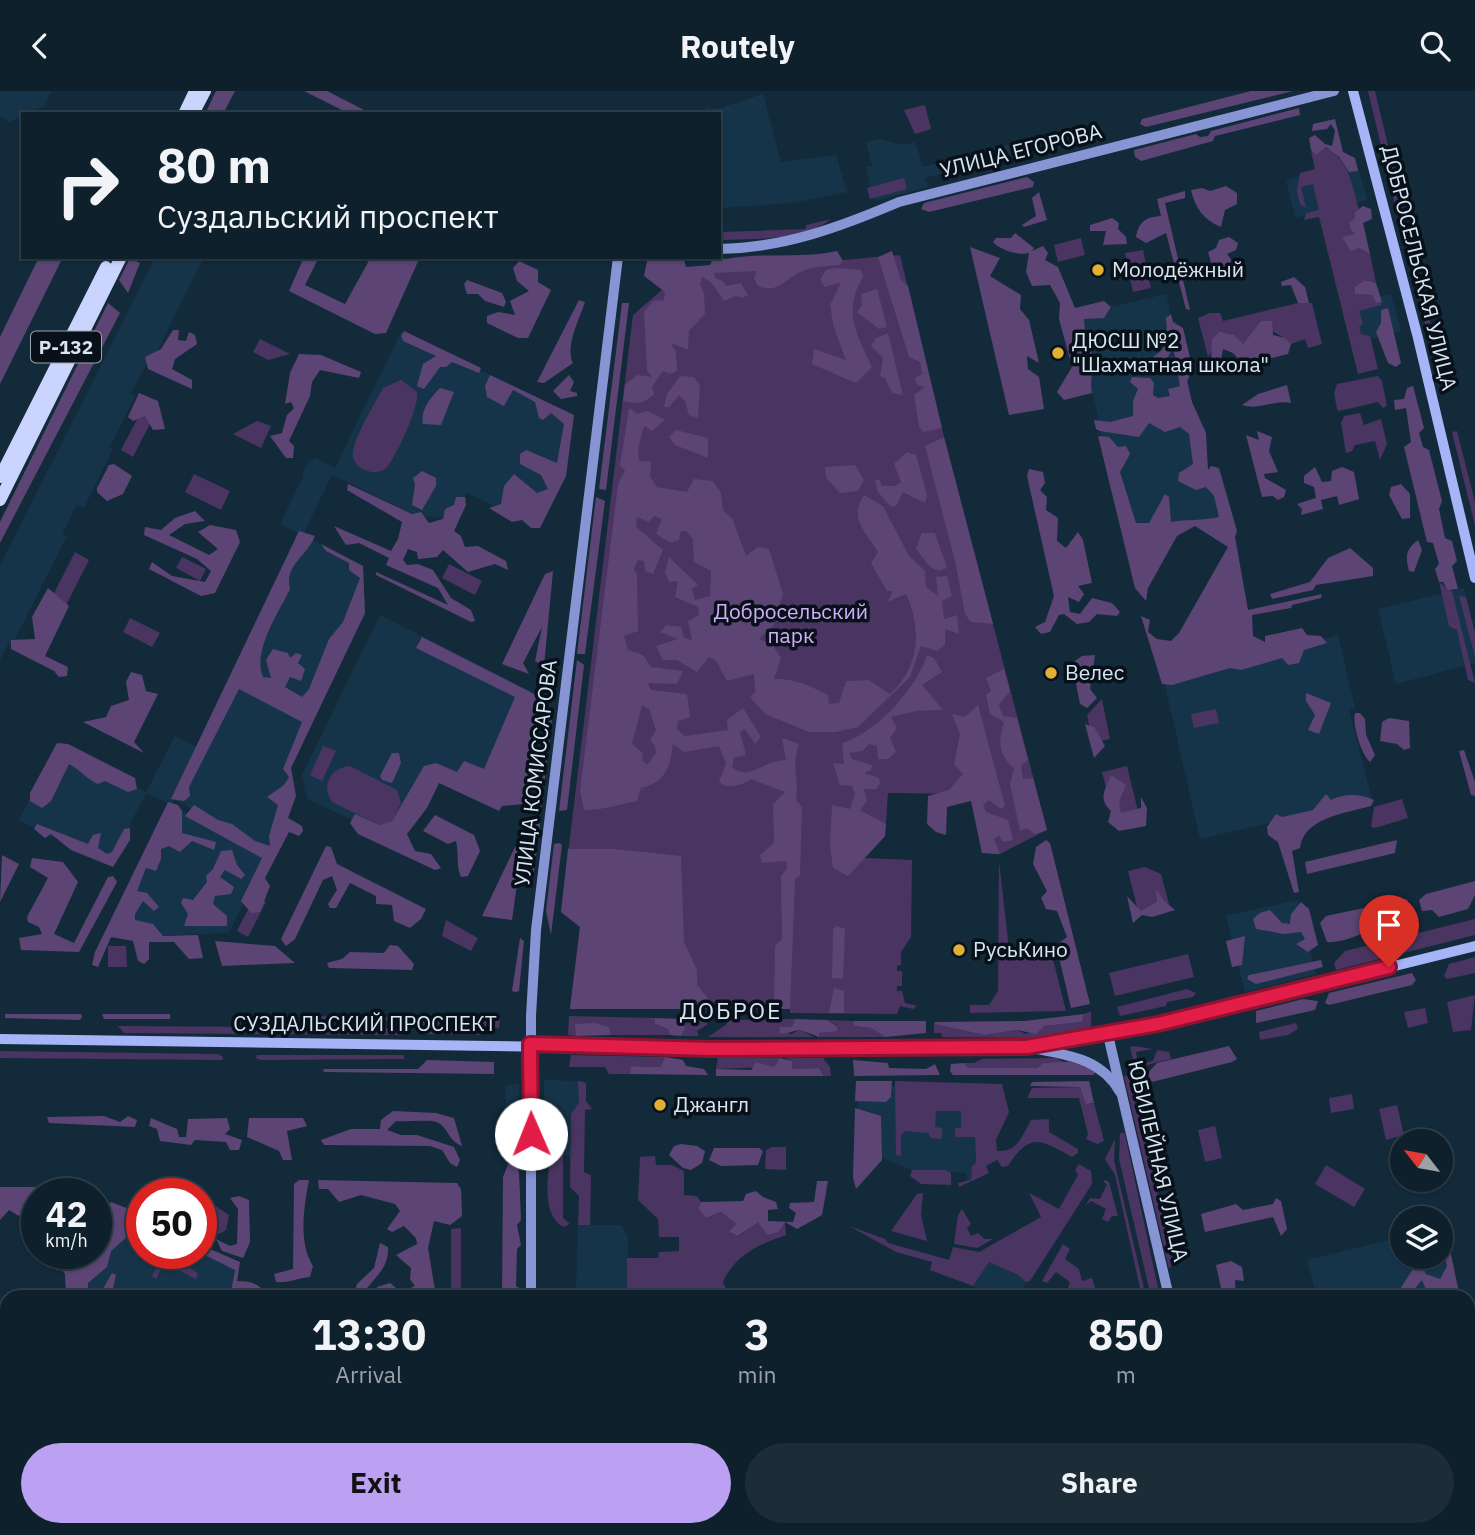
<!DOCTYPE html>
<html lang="en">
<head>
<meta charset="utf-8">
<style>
  body { margin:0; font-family:"IBM Plex Sans",sans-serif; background:#1c2d38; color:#f1f3f6; height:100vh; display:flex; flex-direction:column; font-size:26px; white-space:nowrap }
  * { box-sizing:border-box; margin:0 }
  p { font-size:23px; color:#9ba3a9 }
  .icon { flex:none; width:38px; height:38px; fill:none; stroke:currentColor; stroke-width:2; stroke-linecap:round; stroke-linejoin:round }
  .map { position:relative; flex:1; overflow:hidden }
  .panel { position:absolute; left:0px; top:1199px; width:1475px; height:247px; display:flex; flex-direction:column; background:#0e202c; border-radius:21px 21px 0 0; box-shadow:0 2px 5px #0004,0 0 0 2px #2e3e48 }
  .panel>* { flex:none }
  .hud { position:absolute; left:21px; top:21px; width:700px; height:147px; border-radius:0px; box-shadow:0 2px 5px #0004,0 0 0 2px #2e3e48; background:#0e202c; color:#f1f3f6; overflow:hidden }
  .needle { width:46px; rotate:301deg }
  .fabs { position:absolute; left:1390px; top:1038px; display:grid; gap:14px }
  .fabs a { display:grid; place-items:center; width:63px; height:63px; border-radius:50%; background:#0e202c; box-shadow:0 2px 5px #0004,0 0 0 2px #2e3e48; font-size:35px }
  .speed { position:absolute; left:21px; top:1087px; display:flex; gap:14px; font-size:35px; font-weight:700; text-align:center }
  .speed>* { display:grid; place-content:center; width:91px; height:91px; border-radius:50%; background:#0e202c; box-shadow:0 2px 5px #0004,0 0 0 2px #2e3e48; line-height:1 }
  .speed small { font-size:18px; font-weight:400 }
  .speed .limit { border:10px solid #d22; background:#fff; color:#111 }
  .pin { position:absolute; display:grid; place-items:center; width:60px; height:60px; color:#fff; margin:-72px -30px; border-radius:50% 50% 50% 0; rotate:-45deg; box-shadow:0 0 7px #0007 }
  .pin .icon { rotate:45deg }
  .me { position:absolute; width:77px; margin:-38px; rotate:359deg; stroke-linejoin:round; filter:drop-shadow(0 0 5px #0008) }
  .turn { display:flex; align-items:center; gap:24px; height:147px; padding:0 21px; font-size:32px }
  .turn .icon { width:91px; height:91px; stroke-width:2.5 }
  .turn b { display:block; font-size:49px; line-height:60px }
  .eta { display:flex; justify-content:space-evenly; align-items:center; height:119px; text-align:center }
  .eta b { font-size:42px; font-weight:700; line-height:49px }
  .action { display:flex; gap:14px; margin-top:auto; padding:14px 21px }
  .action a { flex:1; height:80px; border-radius:42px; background:#bca0f2; color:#111; font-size:28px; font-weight:700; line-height:80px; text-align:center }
  .action a+a { background:#1c2d38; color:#f1f3f6 }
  header { display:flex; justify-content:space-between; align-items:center; height:91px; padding:0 21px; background:#0e202c; font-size:32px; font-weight:700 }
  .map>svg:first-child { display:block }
  .built { fill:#163449 }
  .green { fill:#4a3461 }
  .forest { fill:#5c4574; fill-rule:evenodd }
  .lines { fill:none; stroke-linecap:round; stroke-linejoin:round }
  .secondary { stroke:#8795d5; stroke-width:10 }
  .primary { stroke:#a6b5f7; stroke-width:10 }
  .highway { stroke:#cbd4fc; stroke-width:12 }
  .route-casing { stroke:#92132f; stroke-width:18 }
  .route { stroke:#e11d48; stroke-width:12 }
  .poi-dot { fill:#e1af34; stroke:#081119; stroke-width:2.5 }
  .labels { text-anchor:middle; stroke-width:7; stroke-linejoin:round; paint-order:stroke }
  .shield { fill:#081119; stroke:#9aa6b1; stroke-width:2 }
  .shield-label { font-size:19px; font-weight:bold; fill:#d8e6f2 }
  .street-label { font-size:21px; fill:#d8e6f2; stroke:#081119 }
  .poi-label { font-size:21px; fill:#d8e6f2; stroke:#081119; text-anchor:start }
  .park-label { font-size:21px; fill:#d2aefa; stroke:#081119 }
  .neighbourhood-label { font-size:23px; letter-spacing:2px; fill:#d8e6f2; stroke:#081119 }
</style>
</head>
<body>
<header><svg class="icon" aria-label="back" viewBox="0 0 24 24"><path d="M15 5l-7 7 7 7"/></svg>Routely<svg class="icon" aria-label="search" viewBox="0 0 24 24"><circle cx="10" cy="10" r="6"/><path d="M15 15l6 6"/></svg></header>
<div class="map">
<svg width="1475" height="1444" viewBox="0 0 1475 1444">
  <rect width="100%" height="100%" fill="#132a3b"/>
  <!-- built -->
  <g class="built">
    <polygon points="0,0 51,0 44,15 10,31 0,25"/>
    <polygon points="763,3 781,71 836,64 847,101 792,112 719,117 719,23 702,23 706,16 718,18"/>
    <polygon points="880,48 903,54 915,51 923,76 1026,49 1029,59 925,87 928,96 874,110 866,76 872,75 866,51"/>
    <polygon points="1356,69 1367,109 1295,127 1286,89"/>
    <polygon points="155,166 204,166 150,275 146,274 131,302 135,305 110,356 113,358 84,417 77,414 62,443 67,445 12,554 8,553 0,569 0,475"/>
    <polygon points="1166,203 1172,231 1176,230 1192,311 1100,334 1074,225"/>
    <polygon points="1391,203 1401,240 1358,252 1348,214"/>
    <polygon points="401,241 574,324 566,385 540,437 467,402 452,429 413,423 332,384 303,444 363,475 365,522 317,622 238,580 302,444 280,433 304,384 302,383 308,371 315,367 335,377"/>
    <polygon points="1193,317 1220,426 1127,449 1100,340"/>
    <polygon points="1464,497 1475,542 1475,572 1396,593 1378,518"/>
    <polygon points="380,524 534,602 507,706 434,681 397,750 307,708 302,684"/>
    <polygon points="1338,544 1355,617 1349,619 1372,708 1200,748 1164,590"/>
    <polygon points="235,585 315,626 291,677 296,705 269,760 175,709 172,714 266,766 229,842 150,845 111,835 172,714 146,702 109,774 19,729 56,657 146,701 175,645 200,658"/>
    <polygon points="1298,809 1316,883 1245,901 1226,825"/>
    <polygon points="544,989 583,990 581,1070 544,1058"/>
    <polygon points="519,993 519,1011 515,1025 506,1024 505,994"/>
    <polygon points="858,994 948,996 975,1046 976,1073 971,1089 967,1092 966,1082 912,1079 878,1065 856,1087"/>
    <polygon points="140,1128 142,1162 201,1162 201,1154 240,1171 236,1200 257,1206 66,1206 96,1160"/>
    <polygon points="578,1134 621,1134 628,1147 627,1206 580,1206 576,1200"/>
    <polygon points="1402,1146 1402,1166 1440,1166 1440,1150 1455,1206 1317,1206 1307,1169"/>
    <polygon points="989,1171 1018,1184 1026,1191 1020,1206 994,1206 973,1195"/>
    <polygon points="710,1438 836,1438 848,1444 707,1444"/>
  </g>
  <!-- green -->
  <g class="green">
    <polygon points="1368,0 1375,0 1405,125 1398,126"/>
    <polygon points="925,14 931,38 915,43 904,19"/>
    <path d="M1324,56C1348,66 1352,94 1359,118L1355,121L1359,157L1370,163L1376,192L1365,189L1361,203L1372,204L1377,212L1382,211L1381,214L1359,220L1363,233L1359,236L1361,243L1370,245L1378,278L1358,283L1319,126L1304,129L1306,122L1319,119L1313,93L1301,96L1306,117L1300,113L1297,100L1300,82L1315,78L1311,60L1316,63Z"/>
    <polygon points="904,87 907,98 870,108 867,97"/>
    <path d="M831,128C804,150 753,148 719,149V141L806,138V134Z"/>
    <polygon points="1081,147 1085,164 1058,171 1054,154"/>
    <polygon points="1143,159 1151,197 1133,201 1125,162"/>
    <polygon points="900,164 944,346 1047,739 1000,763 982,762 970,703 888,702 885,745 865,767 912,769 911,846 901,861 901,874 897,875 897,880 902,880 902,895 897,895 897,900 902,900 905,912 917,915 913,918 900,915 897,923 790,922 790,918 570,918 580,836 561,821 633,224 680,183"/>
    <polygon points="1416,197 1422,200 1444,287 1439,288"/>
    <path d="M1298,212H1312L1322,253L1308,257L1305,248L1291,253C1281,242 1273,244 1262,230L1243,253L1214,256L1208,266L1198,227L1210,222H1220L1223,230Z"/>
    <polygon points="260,248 290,263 268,269 253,261"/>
    <polygon points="1378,285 1382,290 1387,315 1383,317 1378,311 1339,320 1337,318 1334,302 1337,293"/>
    <path d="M401,289L417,301C420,315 397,363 388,375C378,387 356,380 353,366C350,352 376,311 383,297Z"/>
    <polygon points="144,315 156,321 133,366 121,359"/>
    <polygon points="1360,322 1364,334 1381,328 1387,353 1380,369 1375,350 1355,354 1352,360 1346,362 1341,332 1344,325"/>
    <polygon points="257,330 271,335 261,357 233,343"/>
    <polygon points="1457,340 1475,411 1475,435 1452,341"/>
    <polygon points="194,383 230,400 221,419 185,401"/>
    <polygon points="75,461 89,469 62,522 48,514"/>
    <polygon points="182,466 206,478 200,490 176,477"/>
    <polygon points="449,473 482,490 475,504 442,487"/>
    <polygon points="1439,491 1452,500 1475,592 1468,589 1457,539 1449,535"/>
    <polygon points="1459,505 1466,506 1475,542 1475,566"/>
    <polygon points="130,527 160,542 152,556 123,541"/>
    <polygon points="1102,608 1110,648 1093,652 1087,624"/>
    <polygon points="1216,618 1219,632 1194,637 1191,623"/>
    <polygon points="323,655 336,660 322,690 310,684"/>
    <path d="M350,675L397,699L401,712L392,730L379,734L332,711C321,694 330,677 350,675Z"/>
    <polygon points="1127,675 1139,724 1115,730 1102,681"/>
    <polygon points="1402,708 1408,727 1375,737 1371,736 1374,716"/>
    <polygon points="999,770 1009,858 1049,852 1066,920 970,922 970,914 989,914 998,900"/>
    <polygon points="1145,776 1161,783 1170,817 1139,824 1128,780"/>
    <polygon points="255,805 266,811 248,846 237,840"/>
    <polygon points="1475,828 1475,844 1336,879 1334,872 1345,860"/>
    <polygon points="446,829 478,847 471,860 442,845"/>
    <polygon points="108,855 126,855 127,876 108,876"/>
    <polygon points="1188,863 1194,886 1115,905 1109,882"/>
    <polygon points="1475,866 1475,882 1447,888 1444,885 1449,873"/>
    <polygon points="1187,898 1196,902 1193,906 1167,911 1166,915 1120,925 1117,916"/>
    <polygon points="1475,904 1471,939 1453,941 1447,911"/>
    <polygon points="1425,917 1428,932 1408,937 1404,921"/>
    <polygon points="1091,920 1091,937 1083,941 1030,947 942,946 941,942 934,942 934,933 984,944 1017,939 1026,943 1043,935 1082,931 1084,923"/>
    <polygon points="304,925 403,926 403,930 304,928"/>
    <polygon points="569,925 654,927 655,933 669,938 670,944 611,944 609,936 576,933 576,945 568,944"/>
    <polygon points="407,926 444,927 458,932 452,926 500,927 499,937 468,937 480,944 428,943 407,932"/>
    <polygon points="684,928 708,928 707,934 697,940 699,945 681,945 685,938"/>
    <polygon points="795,928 789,944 800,939 814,946 708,946 727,933 727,929"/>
    <polygon points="827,929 854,930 854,935 871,937 885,946 819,946 819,942 837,939 837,934"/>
    <polygon points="1296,932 1298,938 1288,944 1260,949 1259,941"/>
    <polygon points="118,935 392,937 403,944 124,942"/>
    <polygon points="1135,955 1152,958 1136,961 1138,973 1153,970 1157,959 1169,961 1171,968 1135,977 1130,956"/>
    <polygon points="0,960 218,963 223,966 222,969 0,967"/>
    <polygon points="257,964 403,964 405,968 260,969 256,967"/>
    <polygon points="571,964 665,966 660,976 632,975 630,983 609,983 605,976 569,976"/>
    <polygon points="718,967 780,967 774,976 716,978"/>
    <polygon points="785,967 823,967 830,976 831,985 824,985 819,977 792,978 792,970"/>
    <polygon points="1056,967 1064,971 1043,972 1037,977 968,977 964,972 974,972 982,968"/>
    <polygon points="1131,984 1173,1172 1169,1178 1124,985"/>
    <polygon points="578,990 586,992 586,1010 592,1018 585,1019 584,1081 591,1084 590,1134 578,1134 579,1105 570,1096 571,1023 579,1012"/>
    <path d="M895,990L1002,993L1009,1021L996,1049L997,1060C1018,1061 1022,1045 1031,1029L1049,1028V1041L1078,1058V1062L1072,1066C1040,1048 1030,1041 1008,1075L1002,1076L997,1069L986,1075L989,1082L959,1096L958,1092L971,1089L972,1075L976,1072L975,1046H955V1037H961V1020H936L935,1036L942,1037V1048L930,1047L929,1042L905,1040L901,1044V1065L896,1064Z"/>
    <polygon points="1081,996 1090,1013 1094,1012 1104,1050 1097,1053 1086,1048 1088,1043 1079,1007 1027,1007 1032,997"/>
    <polygon points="1352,1003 1354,1018 1331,1022 1329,1007"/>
    <polygon points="1397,1014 1404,1044 1386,1049 1379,1018"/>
    <polygon points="1215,1035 1222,1067 1205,1071 1198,1039"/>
    <polygon points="1123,1041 1125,1043 1160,1206 1151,1206 1119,1068 1120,1043"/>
    <polygon points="1115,1048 1114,1069 1146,1206 1142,1206 1115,1084 1105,1068"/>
    <polygon points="772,1056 786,1056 786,1079 765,1078 766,1059"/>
    <path d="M563,1059V1127L570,1133L563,1136C540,1121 549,1086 550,1060Z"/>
    <path d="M655,1065L656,1074H672L684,1080V1104L697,1105L701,1111L698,1118L706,1127L721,1121L736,1133L730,1142L739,1145L758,1130L767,1144L785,1131L786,1144C759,1153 735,1164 723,1191L730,1206H627V1167H658L659,1161L679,1160V1146H659L658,1128L638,1109L640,1066Z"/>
    <polygon points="1079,1073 1091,1080 1092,1093 1030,1190 1026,1191 1018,1184 989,1171 973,1195 930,1179 932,1171 896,1161 849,1135 885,1148 888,1152 949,1169 953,1156 979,1161 1041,1126 1029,1102 1059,1118 1078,1084 1075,1079"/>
    <polygon points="1326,1074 1365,1098 1354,1116 1315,1093"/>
    <polygon points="912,1079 945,1079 951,1082 951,1094 921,1093 910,1085"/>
    <polygon points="1105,1089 1109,1091 1118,1125 1112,1125 1108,1131 1102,1128 1106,1118 1091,1110 1085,1115 1090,1107 1100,1108 1107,1093 1103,1091"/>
    <polygon points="923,1102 921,1124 927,1150 891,1140 917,1103"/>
    <polygon points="211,1112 229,1124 226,1139 212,1147 205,1144 208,1135 203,1127"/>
    <polygon points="962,1118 971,1133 967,1137 971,1145 978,1142 984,1148 993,1148 977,1157 954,1153 958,1124"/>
    <polygon points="461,1137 461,1206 451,1206 451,1138"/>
    <polygon points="1063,1153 1070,1158 1065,1168 1079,1178 1082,1190 1092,1187 1098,1206 1065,1205 1070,1191 1056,1181 1047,1192 1042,1190"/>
    <polygon points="164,1162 189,1162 188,1176 198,1182 196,1188 164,1172 156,1188 152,1185"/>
    <polygon points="610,1439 691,1438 691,1439 685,1444 628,1444"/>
  </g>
  <!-- forest -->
  <g class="forest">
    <polygon points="216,0 235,0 223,23 205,23"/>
    <polygon points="304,0 327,0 372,23 350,23"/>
    <polygon points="1251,0 1293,0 1146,36 1140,33 1142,28"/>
    <polygon points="1299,17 1300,24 1215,45 1213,50 1141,70 1135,66 1134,59 1196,43 1200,46 1208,45 1211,40"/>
    <polygon points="1335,28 1343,61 1355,67 1358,80 1349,81 1339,66 1326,56 1316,64 1311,59 1309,47 1315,44 1325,53 1332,55 1335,40 1331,33 1327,38 1312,40 1313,33"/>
    <polygon points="1027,86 1034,91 1033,96 929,121 921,118 924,112"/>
    <path d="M1226,95L1237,102V113L1225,119L1221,136C1204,129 1195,117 1191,99L1202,97L1210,100Z"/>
    <path d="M1185,100V107L1165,112L1190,219L1186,218L1166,142L1146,152L1136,146C1139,130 1146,126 1161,125L1157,108Z"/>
    <polygon points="1039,101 1047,129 1024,136 1022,134 1036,125 1032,107"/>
    <polygon points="1363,115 1371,118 1372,128 1363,132 1370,163 1359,157 1351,160 1342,146 1355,143 1350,137 1350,131 1355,127 1355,121"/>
    <polygon points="1112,127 1119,132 1118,138 1126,146 1127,153 1103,154 1106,140 1090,140 1090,134"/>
    <path d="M1015,142L1034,157L1032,160L1043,155L1048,162L1045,169L1058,176L1075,217L1104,210L1111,216L1104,227L1084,228C1084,242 1090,250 1092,262C1095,277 1089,288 1092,302L1064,309L1057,301L1072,276L1059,228L1060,212L1050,194L1032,195L1026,181L1029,162C1019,165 1000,159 993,151L996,147H1011Z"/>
    <polygon points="1229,146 1238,152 1236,159 1227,163 1236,175 1233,183 1214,182 1208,161 1216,157 1219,149"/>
    <polygon points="970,156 1000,167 990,185 1021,204 1020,218 1029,229 1039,272 1027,265 1028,278 1039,286 1044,318 1009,324"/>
    <path d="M837,160L843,170L839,174C828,175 815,175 805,179C789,184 776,206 757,194L754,187L757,180L714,182L715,187L723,190L726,195L741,192L748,204L742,207L736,205L724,210L711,191L702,186L700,193L704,202L705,223L689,240L688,259L671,252L676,261L677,280L670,283L663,280L652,296L654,303C644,313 637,313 623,310L625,294L637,284L652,286L647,279L644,221L653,210L664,209L665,201L644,185L647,170L684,169L686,176L710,174L714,166L726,168C763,161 801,168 837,160Z"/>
    <polygon points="892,160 901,189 908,195 942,337 923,341 919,335 914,304 925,296 917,294 915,287 922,283 920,271 909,266 878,166"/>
    <polygon points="39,166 63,166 0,293 0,246"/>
    <polygon points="304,166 319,166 305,194 345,213 371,166 420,166 386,242 375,243 289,200"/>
    <polygon points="130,167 140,172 128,202 119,189"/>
    <polygon points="519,170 538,179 538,191 551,199 528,247 518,247 487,232 487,225 498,221 515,224 510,210 529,200 517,190 513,177"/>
    <path d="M835,177L861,179L863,186C842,221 857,243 872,276L856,292L812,273L814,258L846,269L834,237L830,214L841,191L825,196L820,189L826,179Z"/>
    <polygon points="1294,186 1305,196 1309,212 1298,212 1291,194 1282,195 1281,191"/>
    <polygon points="467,189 502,202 506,211 504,216 485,210 478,203 467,203 464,193"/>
    <polygon points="1365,189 1376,192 1382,211 1376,212 1372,204 1355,203 1355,196"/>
    <polygon points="877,198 887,236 879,238 857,221 862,214 861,203"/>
    <path d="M579,209L585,211C579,229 565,255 573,272L544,292L537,291Z"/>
    <polygon points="108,212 120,222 0,452 0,431"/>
    <polygon points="622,212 629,212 606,399 599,398"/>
    <polygon points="1388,217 1401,272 1396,276 1388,272 1376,241 1381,232 1381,219"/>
    <path d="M1171,223L1173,231L1183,237L1193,279L1187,290L1192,311L1206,342L1208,379L1211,375L1219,377L1237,440L1235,446L1248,519L1322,503L1321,507L1292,514L1291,517L1252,524L1253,545L1265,551V545L1302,537L1307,544L1321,545L1327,552L1304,559L1299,572L1288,574L1282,567L1241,579L1230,577L1172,594L1162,593L1141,525L1150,529L1148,541L1157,548L1171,550L1179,542L1228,456L1195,435L1177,445L1148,497L1146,510L1135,497L1098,345L1109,346L1118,356L1126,355L1130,363L1120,381L1136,432H1149L1165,403L1169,406L1171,431C1188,428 1202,430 1219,426L1214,405L1206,396L1196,399L1178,390L1179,382L1193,373L1189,343L1180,336L1165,341L1149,332L1139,346L1100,340L1096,338L1094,329L1110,331L1133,325V310L1138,298L1130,291L1132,286L1150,287L1154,292L1153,304L1158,307L1170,305L1168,298L1180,295L1173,255L1161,283L1152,280L1153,266C1171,255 1167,244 1166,227Z"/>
    <polygon points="1261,230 1272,230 1273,244 1285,247 1291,253 1288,263 1244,274 1233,262 1223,258 1221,268 1227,278 1209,280 1206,275 1211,271 1212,248 1219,241 1234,244 1243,253"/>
    <polygon points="173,239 179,239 178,249 186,250 189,241 195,244 197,253 175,268 172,278 192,289 192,298 148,278 145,266 161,258"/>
    <polygon points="404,240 481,277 479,282 452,271 446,276 440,276 424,298 417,295 423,273 436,265 403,250 401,245"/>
    <polygon points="888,242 903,304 892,302 885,287 880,285 883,267 871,255 876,247"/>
    <polygon points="299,263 321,264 361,281 359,287 320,279 312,291 310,305 289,350 294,355 293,367 286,367 270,345 282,342 287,324 294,317 291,311 285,313 290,282"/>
    <polygon points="490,284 574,324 566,385 540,437 531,437 522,429 512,431 489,417 501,413 504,395 514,383 537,402 548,398 541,384 520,373 520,363 526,359 557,372 564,333 551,322 543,329 539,327 535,311 513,299 504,315 487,306 485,295"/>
    <polygon points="569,284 574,291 570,300 577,302 577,305 561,308 553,300"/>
    <polygon points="680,285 694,286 700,295 698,327 689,324 685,310 679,304 669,316 664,316 667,303"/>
    <path d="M1287,294L1291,312C1274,308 1260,320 1242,314L1258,303Z"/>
    <polygon points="1413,295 1424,337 1419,342 1423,356 1429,359 1442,410 1439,418 1445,447 1452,450 1457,470 1452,475 1458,498 1448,499 1443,491 1439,491 1435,478 1439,473 1433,452 1427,451 1404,356 1411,351 1406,317 1395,319 1394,309 1404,308 1407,297"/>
    <path d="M440,297L454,301L441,334L423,333C420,319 431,306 440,297Z"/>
    <polygon points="139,302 158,310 165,338 153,339 145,325 133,330 128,326"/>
    <path d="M629,317L638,323L648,320L665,329L652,340L644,335L638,357L639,370L651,371L650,386L657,396L687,401L694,388L713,390L721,402L723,419L733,429L746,465L758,456L769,458L783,503L773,535L759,548L772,553L781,567L774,588C793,587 811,595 828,604L829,613L839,612L846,590L869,589L890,603C920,576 922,538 906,503L887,511L893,500H887L871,472L878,461C866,441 848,428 864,404L883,415L909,465L925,480L926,496L938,505L936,486L947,485L952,505L942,510L944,528L957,524L959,543L945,538V554L937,560L921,555L910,586L858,636L836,641H809L765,623L750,606L755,601L754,583L727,590L716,570L709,566L697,581L677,569H663L656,555L678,548L660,541L666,534L681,536L684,547L692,549L688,530L699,524L698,516L675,506L678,490L669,491L665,481L669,466L698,494L692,498L695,509L710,505L711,480L694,471L693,449L687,440H681L679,449L671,452L656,443L662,428L654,425L649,431L637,426L636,436L663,459L653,483L645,480L644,470L638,469L634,478L637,483L638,540L624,545L628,559L643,564L651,576L683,580L677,593L648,592L651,599L687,603L690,626L678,630L677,638L685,645L728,639L727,629L743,617L761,646L755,653L745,638L740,641L746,664L734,667L732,676C750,691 760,670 786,669L782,647L799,653C791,675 799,686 796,709L802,716L800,784L795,788L790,918H774L775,855L782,848L781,785L787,778L786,770L762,772L760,764L774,752L773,713L785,701L751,688C743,694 728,699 719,691L726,672L719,655L684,661L673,653C670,676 666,691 641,697L637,710C619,714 601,719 584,719L580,700L618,394L625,379L620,375ZM642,614L649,618L656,639L650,649L655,655L656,662L647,674L642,669L643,662L632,653Z"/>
    <polygon points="676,339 708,347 708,367 675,354 669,346"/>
    <polygon points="1257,340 1272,346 1269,360 1278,381 1264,383 1265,387 1286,399 1284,406 1278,409 1273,405 1262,406 1246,344 1259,349"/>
    <polygon points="944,346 993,533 971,531 965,523 955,470 925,355"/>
    <polygon points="907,361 916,364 927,404 925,412 903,401 896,415 890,415 878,401 875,390 879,388 882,395 895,395 901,391 894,373"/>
    <polygon points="114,373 132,385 123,403 107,410 97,401 97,397 109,374"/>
    <polygon points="855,374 864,389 858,400 840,402 826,387 825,376"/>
    <polygon points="1315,376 1322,391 1331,390 1332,380 1342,376 1354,381 1359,408 1339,414 1337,405 1321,409 1323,418 1301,424 1302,418 1297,413 1316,407 1314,396 1304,392 1304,385"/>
    <polygon points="1029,378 1043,381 1045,392 1040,399 1047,406 1046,419 1058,427 1057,450 1066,457 1078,441 1083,449 1092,492 1078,495 1084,503 1079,511 1068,506 1070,521 1080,523 1092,507 1112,512 1120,521 1117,525 1097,523 1089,531 1077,533 1064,523 1059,524 1050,541 1041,543 1035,536 1045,531 1054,505 1027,385"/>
    <polygon points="422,380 436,387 436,395 422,419 412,414 415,394 413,387"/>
    <polygon points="348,393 412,423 421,421 429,432 443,428 445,418 454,414 456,406 465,406 466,414 454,440 461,445 465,456 478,455 506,470 508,479 495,473 468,481 443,459 437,466 418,468 417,461 408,458 403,469 407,474 418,473 433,479 451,507 471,519 475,530 471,531 376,484 376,481 448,514 438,497 386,474 389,467 359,452 346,454 334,435 391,460 398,448 402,431 347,399"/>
    <polygon points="1401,393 1410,403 1410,427 1402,428 1389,404 1391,396"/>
    <polygon points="596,406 605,410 585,563 577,563"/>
    <polygon points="195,420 205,430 185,433 169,444 209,464 218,458 198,441 210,434 236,439 240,451 215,502 201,505 149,478 152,471 172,485 205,491 211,480 197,468 144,444 145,436 161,439 175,427"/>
    <path d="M299,440L315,445C308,464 284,474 290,498C279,521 252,560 263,586L271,587L266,569L273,558L288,562L290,567L296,562L302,564L298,572L305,578L301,590L290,586L285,596L302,606L309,598L329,548L343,531L360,487L349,479V472L326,460L321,453L363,475L365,522L291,677L296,705L288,727L302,735L303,740L299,745L289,741L265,787L270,795L260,821L251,822L241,810L262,767L185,725L194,714L218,729L232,733L255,750L270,755L269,745L278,714L267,706L284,694L289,686L283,678L302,631L239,598L189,696L190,705L184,710L171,708Z"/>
    <polygon points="922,442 935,442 947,477 939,480 930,476 916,458"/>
    <path d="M1418,449L1422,459L1414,481L1409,480C1405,465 1406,458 1418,449Z"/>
    <polygon points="1350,457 1373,477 1373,485 1316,494 1313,499 1272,508 1270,503 1310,491 1328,467"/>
    <polygon points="553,480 544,575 535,570 542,536 523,572 529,583 502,573 545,483"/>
    <polygon points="48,497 69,515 45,565 68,576 67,585 59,586 54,580 11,558 11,549 35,548 32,526"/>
    <polygon points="422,546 540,606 528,705 523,713 502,715 499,720 439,692 427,717 407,743 415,760 431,763 441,777 435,779 358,743 350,732 355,723 379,734 392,730 424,675 436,672 457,681 464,670 484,678 515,606 416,557"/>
    <path d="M927,564L934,567L942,581L922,594L943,619L916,620L891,626L897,637L890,647L896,661L888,668H878L877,655L869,653L862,660L849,662L852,668L872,674L871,679L864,682L879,687L880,692L876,698H864L867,710L860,719L886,733L885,745L848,785L833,777L830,754L832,714L850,718L855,703L852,695L840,694L833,672L844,673L842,652C875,643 917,597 927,564Z"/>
    <polygon points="1095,564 1090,598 1097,607 1087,617 1080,613 1072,572 1082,565"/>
    <polygon points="577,569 584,574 567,719 559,720"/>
    <path d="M1004,578L1010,600L999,614L1003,625L1017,627L1028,669L1021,675L1023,688L1033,687L1047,739L1035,743L1027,737L1020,740L1010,693L1014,677C998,664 998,650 1004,631L990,623L986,604L991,600L986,587Z"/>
    <polygon points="131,581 142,584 146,600 158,603 134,651 144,662 83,631 106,626 111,615 129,609 126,591"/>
    <polygon points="1306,602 1331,612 1319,643 1308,639 1315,624 1306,610"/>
    <polygon points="978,614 1005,715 1001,718 989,709 983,714 986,721 1008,729 1013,749 1003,751 999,744 994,748 1000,763 982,762 971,710 947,716 946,744 936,741 927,733 928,705 949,699 963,683 954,673 960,643 952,623 965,626"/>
    <polygon points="547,620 553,621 541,719 535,715"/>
    <path d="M1355,622H1360L1365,628L1366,644L1375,664L1370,671C1361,663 1352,633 1355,622Z"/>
    <polygon points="1389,627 1409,630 1410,657 1404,659 1397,653 1380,650 1382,631"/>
    <polygon points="1085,633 1094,636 1105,655 1094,667"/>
    <path d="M57,652L68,653L135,687L137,698L128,701L105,690L98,693C86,688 81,679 69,673L51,710L42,717L30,710V702Z"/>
    <polygon points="1464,659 1475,691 1475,705 1471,704 1459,660"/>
    <polygon points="392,662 399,662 401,672 392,692 382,689 380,685"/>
    <path d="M1111,684L1126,694L1119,711L1121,722L1141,717V706L1147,717L1146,735L1119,740L1108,731L1111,720C1097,707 1106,698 1111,684Z"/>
    <path d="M1326,703L1331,709C1345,702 1360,703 1374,709L1371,715C1347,722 1304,726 1300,757L1292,760L1299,801L1294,802L1278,751L1268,744L1267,736L1276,723L1282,726L1313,719Z"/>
    <polygon points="168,711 178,714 182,720 182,742 216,751 214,759 192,750 180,761 169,755 161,758 161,768 156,780 146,777 137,800 147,802 159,816 154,820 143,810 135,823 135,829 153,833 163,845 198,844 203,867 189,868 174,851 149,851 149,868 144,873 138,870 133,850 111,846 98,876 92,874 95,861"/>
    <path d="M435,724L474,744L480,760L468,785L461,786C456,775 459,762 456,750L448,753L423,740Z"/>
    <polygon points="536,727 540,727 540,734 533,787 530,789 527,786"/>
    <polygon points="37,733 88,753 93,744 101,742 98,757 107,763 112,761 124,738 130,737 130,749 113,776 71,759 51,743 45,747 34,738"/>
    <polygon points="1046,749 1050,752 1090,913 1071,917 1056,854 1067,846 1057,820 1046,818 1041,807 1047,800 1033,773 1036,756"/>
    <polygon points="1397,749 1395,762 1307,783 1305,771"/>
    <polygon points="523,750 512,829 482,825 515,756"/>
    <polygon points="559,752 562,754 551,844 546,820 554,753"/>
    <polygon points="326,755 331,756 337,773 426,818 421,828 410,837 394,830 392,814 376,813 376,805 350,792 336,817 330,817 328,813 337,799 332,785 323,789 295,848 286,855 281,848"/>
    <polygon points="568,758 614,758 681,765 684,851 697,879 697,894 708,907 709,918 570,918 580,836 561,821"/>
    <polygon points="232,759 237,774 245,784 241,788 225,779 220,786 234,796 231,803 215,805 213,813 227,825 227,835 184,835 188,823 181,812 183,807 193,809 207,791 206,785 213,778 221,760"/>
    <polygon points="2,764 19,773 0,811"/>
    <polygon points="32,767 63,771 78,791 54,843 74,852 108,786 113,785 117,791 79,861 21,859 19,847 42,843 39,836 28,831 27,826 48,787 30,776"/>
    <polygon points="1475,790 1475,804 1468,818 1439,826 1432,819 1422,820 1419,809 1426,803"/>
    <polygon points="1156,798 1164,810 1175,819 1152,826 1142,824 1133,832 1127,805 1141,820 1157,811"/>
    <path d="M1407,808L1415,829L1391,840C1371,833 1349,853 1327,851L1320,832L1326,825Z"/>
    <polygon points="1301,811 1309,818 1318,854 1308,861 1296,853 1305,848 1301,841 1284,843 1256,838 1253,828 1260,822 1270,819 1282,832 1290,833 1291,823"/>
    <polygon points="837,835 845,838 843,888 832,887 833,838"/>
    <polygon points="1245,845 1242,874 1232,876 1226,850"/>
    <polygon points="520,847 524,850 519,900 516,901 512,900"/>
    <polygon points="215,850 275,855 295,872 222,875"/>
    <polygon points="390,854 398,855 414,873 412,879 329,877 327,872 342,868 350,861 384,862"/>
    <polygon points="1321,869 1323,876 1256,893 1247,888 1249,884"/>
    <polygon points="1412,882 1416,889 1412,894 1329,914 1325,912 1329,902"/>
    <polygon points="834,897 844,900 844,922 829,922"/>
    <polygon points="1303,908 1318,910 1315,919 1256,932 1256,920"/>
    <polygon points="5,923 81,923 82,926 80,929 5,927"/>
    <polygon points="102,923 170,923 170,928 104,928"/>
    <polygon points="1084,923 1082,931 1044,935 1036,943 1017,939 984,944 934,933 935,931 1024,930"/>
    <polygon points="654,927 684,928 685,938 681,945 670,944 668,938 655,933"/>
    <polygon points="795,928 827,929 837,935 837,940 819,942 819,946 800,939 780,943 779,936 792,936"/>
    <polygon points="854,930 926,930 926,942 885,946 871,937 854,935"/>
    <polygon points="595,932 609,936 611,944 576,945 575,933"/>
    <polygon points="1229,955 1237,968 1232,971 1152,991 1146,984 1157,972"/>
    <polygon points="665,966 683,969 686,975 704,978 708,984 630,983 631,975 660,976"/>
    <polygon points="780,967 792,970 792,978 819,977 824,985 716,985 716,978 751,979 756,971 774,976"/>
    <polygon points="427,969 494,971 494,983 324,981 323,978 418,978"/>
    <polygon points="853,969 888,972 889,977 926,978 935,973 940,984 854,985"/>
    <polygon points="1078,970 1096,981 1093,984 953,984 950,980 951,973 964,972 968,977 1037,977 1043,972"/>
    <polygon points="856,990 892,990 891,1006 886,1011 855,1010"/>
    <polygon points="1089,990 1094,1012 1086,1013 1080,996 1030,995 1032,991"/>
    <polygon points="855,1017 881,1025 882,1069 856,1098 853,1086"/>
    <path d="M393,1020L436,1022L454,1027L462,1055C447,1049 449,1037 437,1031C431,1028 405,1031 396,1030L387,1039L401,1044H417L454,1056L460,1069L457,1076L450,1072L442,1059L430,1055L324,1054L321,1049L351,1038H380L381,1029Z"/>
    <polygon points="104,1025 120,1031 128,1025 137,1029 135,1036 49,1032 47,1026"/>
    <polygon points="151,1027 177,1038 179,1046 186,1046 188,1028 227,1027 230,1038 225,1043 242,1049 239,1059 230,1059 226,1051 195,1049 191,1054 160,1050 157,1038 149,1035"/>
    <polygon points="249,1027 303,1027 307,1035 287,1040 292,1069 283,1069 279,1060 247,1046"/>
    <polygon points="681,1053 697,1055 705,1060 702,1072 691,1079 683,1077 669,1064 674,1055"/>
    <polygon points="714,1057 759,1057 763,1060 758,1074 721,1075 709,1069"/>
    <polygon points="513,1061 519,1081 521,1129 517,1134 521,1154 517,1158 516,1195 521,1198 521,1206 502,1206 503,1086"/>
    <path d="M299,1089H309C304,1115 298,1152 313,1175L310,1186C298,1187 289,1192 276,1191L274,1183L293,1178L294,1093Z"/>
    <polygon points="318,1089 457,1092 461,1098 462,1125 450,1134 434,1130 428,1157 435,1199 432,1206 376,1206 377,1196 390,1192 401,1201 415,1195 410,1188 411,1177 396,1164 417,1153 416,1147 404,1135 392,1141 387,1138 400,1120 395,1113 361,1104 339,1111 328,1098 319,1098"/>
    <polygon points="817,1090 828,1090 822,1124 797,1138 785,1131 778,1141 767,1144 758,1131 738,1145 729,1141 736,1133 721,1121 706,1127 698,1118 701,1111 743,1110 746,1103 756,1100 763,1106 776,1111 778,1118 768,1119 768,1130 793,1131 796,1122 789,1117 790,1112 814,1111"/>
    <polygon points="0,1096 45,1096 41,1102 37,1102 37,1109 19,1125 9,1119 0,1129"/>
    <polygon points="239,1105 249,1109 250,1151 243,1167 222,1160 216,1148 230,1155 237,1153 238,1118 230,1107"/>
    <polygon points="1276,1107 1281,1110 1287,1138 1281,1145 1273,1126 1205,1141 1201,1123 1236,1113 1243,1119 1273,1113"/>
    <polygon points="111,1111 137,1121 140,1128 137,1137 111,1160 107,1176 88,1192 88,1198 99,1205 112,1182 116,1184 111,1206 66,1206 65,1183 59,1175 55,1178 57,1167 66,1162 96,1162 98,1125"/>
    <polygon points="1440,1139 1447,1145 1460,1206 1429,1206 1422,1189 1408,1206 1395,1206 1413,1178 1422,1175 1426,1183 1440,1188 1447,1175 1444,1165 1440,1164"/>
    <path d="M380,1152L388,1156C389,1180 372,1186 362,1206H353L357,1193L374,1177Z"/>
    <path d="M201,1154L240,1171L237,1190C252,1190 260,1193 268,1206H230L235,1179L201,1162Z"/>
    <polygon points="1231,1170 1242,1176 1244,1190 1235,1189 1236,1206 1223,1206 1216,1174"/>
  </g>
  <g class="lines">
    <!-- secondary -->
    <g class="secondary">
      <path d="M719,158C784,157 840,136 899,111L1334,0"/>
      <polyline points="1108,944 1169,1206"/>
      <path d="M1031,957C1067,964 1101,967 1120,1001"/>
      <polyline points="531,1206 531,925 536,839 618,166"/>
      <polyline points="547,1438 548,1444"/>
      <polyline points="527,1444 527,1438"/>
      <polyline points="1184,1444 1185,1438"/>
    </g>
    <!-- primary -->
    <g class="primary">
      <polyline points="1353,0 1418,247 1475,487"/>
      <polyline points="0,948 712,958 1027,956 1071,951 1180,928 1475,855"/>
    </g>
    <!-- highway -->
    <g class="highway">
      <polyline points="184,23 195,0"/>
      <polyline points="193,23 205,0"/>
      <polyline points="0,386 106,176"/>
      <polyline points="0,409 121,166"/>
    </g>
  </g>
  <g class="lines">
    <defs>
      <polyline id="route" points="531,1043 530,953 712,958 1027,956 1158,933 1389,876"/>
    </defs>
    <!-- route casing -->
    <use href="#route" class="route-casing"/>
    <!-- route -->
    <use href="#route" class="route"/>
  </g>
  <!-- markers -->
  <g class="poi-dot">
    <circle cx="1098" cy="179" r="7"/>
    <circle cx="1058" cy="262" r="7"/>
    <circle cx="1051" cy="582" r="7"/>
    <circle cx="959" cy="859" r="7"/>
    <circle cx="660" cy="1014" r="7"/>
  </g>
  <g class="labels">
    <!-- shield labels -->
    <rect class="shield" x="31" y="240.5" width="70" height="31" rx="5"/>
    <g class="shield-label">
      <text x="66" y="263">Р-132</text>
    </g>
    <!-- street labels -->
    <g class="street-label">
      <text transform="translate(1021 60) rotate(-14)" y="7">УЛИЦА ЕГОРОВА</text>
      <text transform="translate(1419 177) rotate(76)" y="7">ДОБРОСЕЛЬСКАЯ УЛИЦА</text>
      <text transform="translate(536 682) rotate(-83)" y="7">УЛИЦА КОМИССАРОВА</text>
      <text x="365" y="940">СУЗДАЛЬСКИЙ ПРОСПЕКТ</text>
      <text transform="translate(1158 1070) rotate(77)" y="7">ЮБИЛЕЙНАЯ УЛИЦА</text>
    </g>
    <!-- poi labels -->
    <g class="poi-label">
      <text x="1112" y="186">Молодёжный</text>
      <text x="1072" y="257">ДЮСШ №2<tspan x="1072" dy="24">"Шахматная школа"</tspan></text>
      <text x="1065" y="589">Велес</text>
      <text x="973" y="866">РусьКино</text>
      <text x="674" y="1021">Джангл</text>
    </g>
    <!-- park labels -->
    <g class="park-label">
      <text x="791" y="528">Добросельский<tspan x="791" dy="24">парк</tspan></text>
    </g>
    <!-- neighbourhood labels -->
    <g class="neighbourhood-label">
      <text x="731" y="928">ДОБРОЕ</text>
    </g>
  </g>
</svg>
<div class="fabs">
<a><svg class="needle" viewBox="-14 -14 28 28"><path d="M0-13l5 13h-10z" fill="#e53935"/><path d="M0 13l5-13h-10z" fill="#9ba3a9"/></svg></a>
<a><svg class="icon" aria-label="layers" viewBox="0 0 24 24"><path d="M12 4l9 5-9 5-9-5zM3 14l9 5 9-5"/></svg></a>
</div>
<div class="speed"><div>42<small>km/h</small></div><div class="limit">50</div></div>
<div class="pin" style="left:1389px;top:876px;background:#d93025"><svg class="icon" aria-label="arrive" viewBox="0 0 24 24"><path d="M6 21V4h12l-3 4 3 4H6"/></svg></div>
<svg class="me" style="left:531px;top:1043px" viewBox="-20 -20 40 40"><circle r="19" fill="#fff"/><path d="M0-13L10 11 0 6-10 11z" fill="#e11d48"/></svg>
<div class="hud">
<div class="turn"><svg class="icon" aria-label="right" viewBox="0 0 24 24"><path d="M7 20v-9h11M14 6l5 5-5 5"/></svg><div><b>80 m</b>Суздальский проспект</div></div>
</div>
<section class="panel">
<div class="eta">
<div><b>13:30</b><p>Arrival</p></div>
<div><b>3</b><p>min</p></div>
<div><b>850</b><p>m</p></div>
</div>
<div class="action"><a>Exit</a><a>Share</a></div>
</section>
</div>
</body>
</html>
